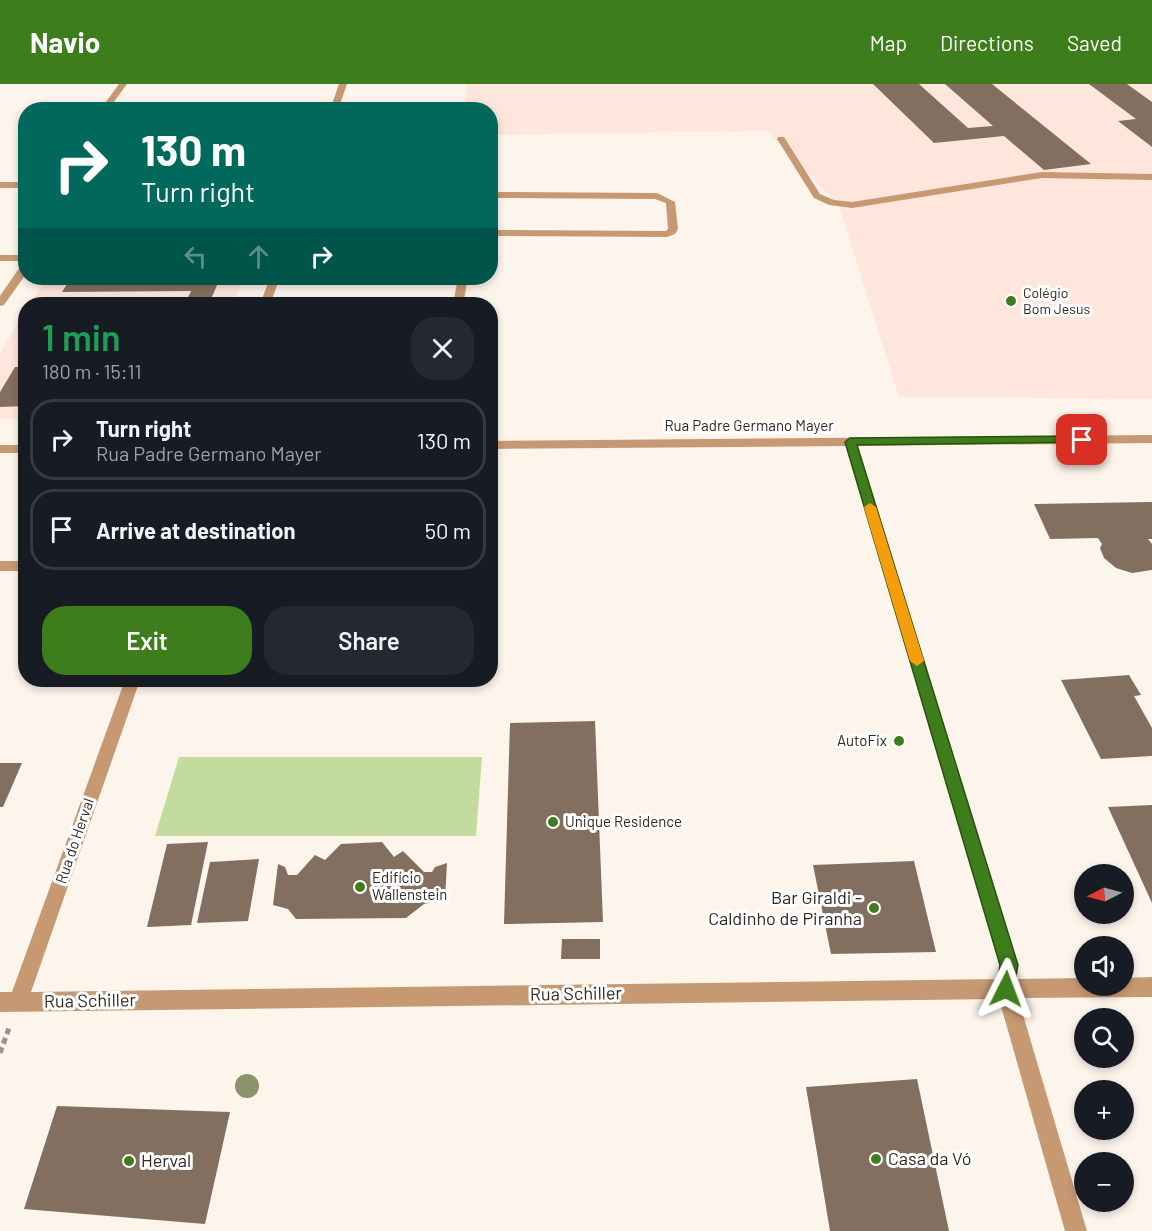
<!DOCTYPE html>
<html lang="en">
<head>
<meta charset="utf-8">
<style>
  body { margin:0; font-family:Barlow,sans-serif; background:#242831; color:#f1f3f6; height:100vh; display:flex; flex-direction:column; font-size:22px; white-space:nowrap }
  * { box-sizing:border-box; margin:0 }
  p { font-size:20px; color:#9ea1a6 }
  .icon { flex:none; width:33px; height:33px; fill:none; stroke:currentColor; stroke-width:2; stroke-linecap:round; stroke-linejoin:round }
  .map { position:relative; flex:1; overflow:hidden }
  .details { position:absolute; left:18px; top:213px; width:480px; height:390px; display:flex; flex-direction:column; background:#171b24; border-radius:24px; box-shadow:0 3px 9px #0003 }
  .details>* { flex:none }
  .top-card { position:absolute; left:18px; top:18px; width:480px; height:183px; border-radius:24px; box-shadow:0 3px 9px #0003; background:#00695c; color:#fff; overflow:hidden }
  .needle { width:39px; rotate:264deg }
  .fabs { position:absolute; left:1074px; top:780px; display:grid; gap:12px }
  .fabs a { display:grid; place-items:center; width:60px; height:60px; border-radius:50%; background:#171b24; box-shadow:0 3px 9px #0003; font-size:30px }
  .pin { position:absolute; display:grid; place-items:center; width:51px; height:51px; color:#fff; margin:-26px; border-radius:12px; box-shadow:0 3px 9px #0006 }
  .me { position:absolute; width:66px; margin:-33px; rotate:3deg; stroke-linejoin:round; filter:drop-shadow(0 0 4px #0008) }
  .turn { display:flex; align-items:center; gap:21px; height:126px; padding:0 24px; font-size:27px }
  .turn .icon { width:78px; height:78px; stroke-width:2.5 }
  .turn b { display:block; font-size:42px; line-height:51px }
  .lanes { display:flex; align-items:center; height:57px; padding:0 24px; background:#0003; justify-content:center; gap:30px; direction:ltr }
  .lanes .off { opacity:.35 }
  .round { display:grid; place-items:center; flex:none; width:63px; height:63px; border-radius:24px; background:#242831 }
  .headline { display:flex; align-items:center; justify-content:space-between; height:102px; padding:0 24px }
  h1 { font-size:36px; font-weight:600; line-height:45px; color:#1e9e55 }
  .cta { display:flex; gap:12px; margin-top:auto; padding:12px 24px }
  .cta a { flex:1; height:69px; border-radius:24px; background:#3e7d1c; color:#fff; font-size:24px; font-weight:600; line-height:69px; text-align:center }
  .cta a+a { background:#242831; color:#f1f3f6 }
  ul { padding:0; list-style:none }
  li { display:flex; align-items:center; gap:18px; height:81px; margin:0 12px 9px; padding:0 12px; border:3px solid #363941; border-radius:24px }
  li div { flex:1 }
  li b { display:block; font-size:22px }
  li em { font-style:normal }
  header { display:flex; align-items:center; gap:36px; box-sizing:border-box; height:84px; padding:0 30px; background:#3e7d1c; color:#fff }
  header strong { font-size:28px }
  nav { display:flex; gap:33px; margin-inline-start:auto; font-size:21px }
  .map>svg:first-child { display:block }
  .education { fill:#fee6dc }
  .green { fill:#c4dba0 }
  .building { fill:#836f5f }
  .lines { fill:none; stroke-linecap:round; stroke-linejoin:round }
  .path { stroke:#9b928b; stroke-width:5; stroke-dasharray:6 4; stroke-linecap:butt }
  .minor { fill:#c79972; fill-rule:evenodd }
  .tree { fill:#8c926c }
  .route { fill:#3e7d1c; stroke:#285112; stroke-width:1.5 }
  .slow { fill:#f59e0b }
  .poi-dot { fill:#3e7d1c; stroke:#fff; stroke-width:2 }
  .labels { text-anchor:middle; stroke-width:6; stroke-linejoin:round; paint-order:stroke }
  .far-poi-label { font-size:14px; fill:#312822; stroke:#fff; text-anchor:start }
  .street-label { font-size:15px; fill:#312822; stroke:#fff }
  .poi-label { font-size:15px; fill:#312822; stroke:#fff; text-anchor:start }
  .near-poi-label { font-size:18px; fill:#312822; stroke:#fff; text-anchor:start }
  .near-street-label { font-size:18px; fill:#312822; stroke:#fff }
</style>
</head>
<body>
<header>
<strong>Navio</strong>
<nav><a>Map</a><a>Directions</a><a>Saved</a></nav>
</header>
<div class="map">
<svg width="1152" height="1147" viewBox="0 0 1152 1147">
  <rect width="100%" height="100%" fill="#fdf4ec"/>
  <!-- education -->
  <g class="education">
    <polygon points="467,0 1152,0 1152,315 899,313 839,122 768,47 491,51 490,26 464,26"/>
    <polygon points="47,194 243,194 233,220 30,220"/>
    <polygon points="25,228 25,335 0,335 0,269"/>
  </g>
  <!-- green -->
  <polygon class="green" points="179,673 482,673 476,752 155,752"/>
  <!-- building -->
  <g class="building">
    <polygon points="873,0 919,0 968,44 993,42 945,0 992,0 1091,80 1044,86 1004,52 934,59"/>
    <polygon points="1089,0 1127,0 1152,18 1152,63 1118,37 1136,35"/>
    <polygon points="71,194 220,194 209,220 185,220 191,207 62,208"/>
    <polygon points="15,283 26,283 26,322 0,323 0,308"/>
    <polygon points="1152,418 1152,455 1148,455 1152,460 1152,486 1132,489 1116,484 1104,474 1100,464 1102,460 1098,454 1050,455 1034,420"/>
    <polygon points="1129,591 1141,611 1134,612 1152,644 1152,672 1101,675 1061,596"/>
    <polygon points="595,637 603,838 504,840 510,639"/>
    <polygon points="0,679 22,679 3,723 0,723"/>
    <polygon points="1152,721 1152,819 1108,723"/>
    <polygon points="208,758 191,841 147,843 167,760"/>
    <polygon points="382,758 394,773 403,767 424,788 432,788 435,783 447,779 445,815 424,820 406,834 296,835 288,825 273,821 278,780 285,783 288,791 297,791 315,771 325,776 341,760"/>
    <polygon points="259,775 248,837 197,839 210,778"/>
    <polygon points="914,777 936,868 831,870 813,781"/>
    <polygon points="562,855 600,855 600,875 561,875"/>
    <polygon points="917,995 949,1147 830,1147 806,1003"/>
    <polygon points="57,1022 230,1028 205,1140 24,1125"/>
  </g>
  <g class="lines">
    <!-- path -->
    <polyline class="path" points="0,969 9,944"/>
    <!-- minor -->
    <g class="minor">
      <polygon points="119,0 127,0 108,26 100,26"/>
      <polygon points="339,0 347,0 338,26 330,26"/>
      <polygon points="778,53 784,53 820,110 834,116 852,118 1042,88 1152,90 1152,96 1042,94 852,124 829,121 814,114 777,55"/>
      <rect x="0" y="98" width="26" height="6"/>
      <polygon points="490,108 657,109 675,118 678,145 675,150 667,153 490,152 490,146 666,147 668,145 666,119 655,115 490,114"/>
      <rect x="0" y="171" width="26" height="6"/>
      <polygon points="26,179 26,190 4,221 0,222 0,212 22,180"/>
      <polygon points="270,194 280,194 270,220 260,220"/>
      <polygon points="458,194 468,194 463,220 453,220"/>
      <polygon points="1152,351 1152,359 858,362 1018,881 1017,895 1084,894 1084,902 1124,902 1124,894 1152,893 1152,913 1018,914 1087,1147 1065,1147 999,915 0,928 0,908 12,908 125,596 140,596 31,908 998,895 1000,881 846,362 490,365 490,357"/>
      <rect x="0" y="361" width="26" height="8"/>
      <rect x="0" y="477" width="26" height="10"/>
    </g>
  </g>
  <!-- trees -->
  <circle class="tree" cx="247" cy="1002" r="12"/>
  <!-- route -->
  <polygon class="route" points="1082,352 1088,356 1086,358 857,361 1018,881 1012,911 1006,913 1000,911 997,905 1000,881 845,358 850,354"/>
  <!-- slow -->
  <polygon class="slow" points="870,419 876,423 924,577 917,582 910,577 864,423"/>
  <!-- markers -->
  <g class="poi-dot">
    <circle cx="1011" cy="217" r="6"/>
    <circle cx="899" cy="657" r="6"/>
    <circle cx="553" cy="738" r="6"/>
    <circle cx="360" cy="803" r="6"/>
    <circle cx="874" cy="824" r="6"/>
    <circle cx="876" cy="1075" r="6"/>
    <circle cx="129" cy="1077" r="6"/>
  </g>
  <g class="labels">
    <!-- far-poi labels -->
    <g class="far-poi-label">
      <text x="1023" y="214">Colégio<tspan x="1023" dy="16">Bom Jesus</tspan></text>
    </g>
    <!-- street labels -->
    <g class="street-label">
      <text x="749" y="347">Rua Padre Germano Mayer</text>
      <text transform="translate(75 757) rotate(-71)" y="5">Rua do Herval</text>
    </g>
    <!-- poi labels -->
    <g class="poi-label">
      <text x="887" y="662" text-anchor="end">AutoFix</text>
      <text x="565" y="743">Unique Residence</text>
      <text x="372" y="799">Edifício<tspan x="372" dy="17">Wallenstein</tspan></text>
    </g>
    <!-- near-poi labels -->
    <g class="near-poi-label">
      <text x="862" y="820" text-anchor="end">Bar Giraldi -<tspan x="862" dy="21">Caldinho de Piranha</tspan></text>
      <text x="888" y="1081">Casa da Vó</text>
      <text x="141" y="1083">Herval</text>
    </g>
    <!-- near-street labels -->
    <g class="near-street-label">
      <text transform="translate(576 910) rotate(-1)" y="6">Rua Schiller</text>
      <text transform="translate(90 917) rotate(-1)" y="6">Rua Schiller</text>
    </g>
  </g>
</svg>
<div class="fabs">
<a><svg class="needle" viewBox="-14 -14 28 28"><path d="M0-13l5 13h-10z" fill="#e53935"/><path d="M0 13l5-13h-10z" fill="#9ea1a6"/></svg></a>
<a><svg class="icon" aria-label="sound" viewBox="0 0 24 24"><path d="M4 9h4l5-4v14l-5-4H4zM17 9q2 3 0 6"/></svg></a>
<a><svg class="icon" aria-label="search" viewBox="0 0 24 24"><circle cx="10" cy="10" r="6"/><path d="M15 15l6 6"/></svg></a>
<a>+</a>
<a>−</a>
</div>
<div class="pin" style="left:1082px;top:356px;background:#d93025"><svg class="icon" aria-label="arrive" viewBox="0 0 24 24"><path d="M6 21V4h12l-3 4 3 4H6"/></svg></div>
<svg class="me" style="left:1006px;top:905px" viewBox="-20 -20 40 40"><path d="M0-17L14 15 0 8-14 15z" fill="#3e7d1c" stroke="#fff" stroke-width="4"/></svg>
<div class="top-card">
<div class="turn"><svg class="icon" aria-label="right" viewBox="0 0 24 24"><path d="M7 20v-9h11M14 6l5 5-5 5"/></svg><div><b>130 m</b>Turn right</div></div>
<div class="lanes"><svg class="icon off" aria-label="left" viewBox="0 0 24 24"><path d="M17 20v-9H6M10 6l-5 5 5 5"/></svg><svg class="icon off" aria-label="ahead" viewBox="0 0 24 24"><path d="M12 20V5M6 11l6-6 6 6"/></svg><svg class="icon" aria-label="right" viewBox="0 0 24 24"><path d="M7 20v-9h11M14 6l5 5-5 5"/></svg></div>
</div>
<section class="details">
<div class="headline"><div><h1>1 min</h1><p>180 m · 15:11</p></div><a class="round"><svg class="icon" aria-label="close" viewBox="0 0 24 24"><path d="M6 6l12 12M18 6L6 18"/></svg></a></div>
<ul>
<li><svg class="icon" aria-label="right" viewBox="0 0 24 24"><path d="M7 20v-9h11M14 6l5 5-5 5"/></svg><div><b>Turn right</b><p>Rua Padre Germano Mayer</p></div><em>130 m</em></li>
<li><svg class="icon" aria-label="arrive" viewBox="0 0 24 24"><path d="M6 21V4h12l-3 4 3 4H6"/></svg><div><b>Arrive at destination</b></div><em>50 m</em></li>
</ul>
<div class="cta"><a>Exit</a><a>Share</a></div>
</section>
</div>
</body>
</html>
